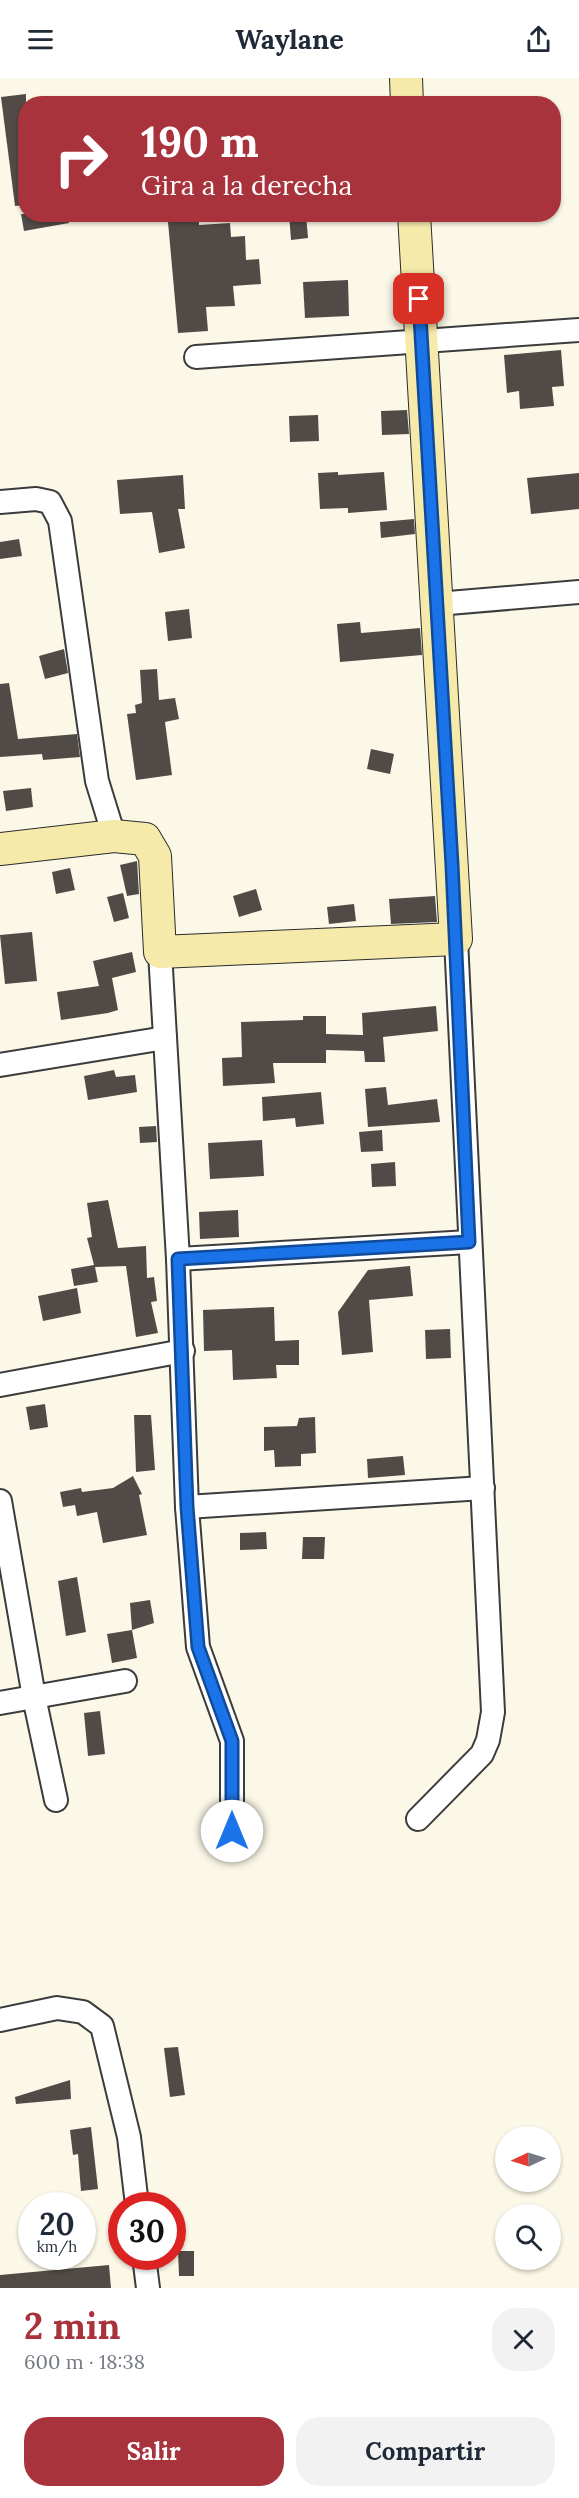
<!DOCTYPE html>
<html lang="es">
<head>
<meta charset="utf-8">
<style>
  body { margin:0; font-family:Lora,serif; background:#f2f2f3; color:#1f2937; height:100vh; display:flex; flex-direction:column; font-size:22px; white-space:nowrap }
  * { box-sizing:border-box; margin:0 }
  p { font-size:20px; color:#747a83 }
  .icon { flex:none; width:33px; height:33px; fill:none; stroke:currentColor; stroke-width:2; stroke-linecap:round; stroke-linejoin:round }
  .map { position:relative; height:2210px; overflow:hidden }
  .details { display:flex; flex-direction:column; background:#fff; flex:1 }
  .details>* { flex:none }
  .banner { position:absolute; left:18px; top:18px; width:543px; height:126px; border-radius:24px; box-shadow:0 2px 4px #0004; background:#a8333c; color:#fff; overflow:hidden }
  .needle { width:39px; rotate:266deg }
  .tools { position:absolute; left:495px; top:2048px; display:grid; gap:12px }
  .tools a { display:grid; place-items:center; width:66px; height:66px; border-radius:50%; background:#fff; box-shadow:0 2px 4px #0004; font-size:30px }
  .speed { position:absolute; left:18px; top:2114px; display:flex; gap:12px; font-size:30px; font-weight:700; text-align:center }
  .speed>* { display:grid; place-content:center; width:78px; height:78px; border-radius:50%; background:#fff; box-shadow:0 2px 4px #0004; line-height:1 }
  .speed small { font-size:15px; font-weight:400 }
  .speed .limit { border:9px solid #d22; background:#fff; color:#111 }
  .pin { position:absolute; display:grid; place-items:center; width:51px; height:51px; color:#fff; margin:-26px; border-radius:12px; box-shadow:0 3px 9px #0006 }
  .me { position:absolute; width:66px; margin:-33px; rotate:0deg; stroke-linejoin:round; filter:drop-shadow(0 0 4px #0008) }
  .turn { display:flex; align-items:center; gap:21px; height:126px; padding:0 24px; font-size:27px }
  .turn .icon { width:78px; height:78px; stroke-width:2.5 }
  .turn b { display:block; font-size:42px; line-height:51px }
  .round { display:grid; place-items:center; flex:none; width:63px; height:63px; border-radius:24px; background:#f2f2f3 }
  .overview { display:flex; align-items:center; justify-content:space-between; height:102px; padding:0 24px }
  h1 { font-size:36px; font-weight:700; line-height:45px; color:#a8333c }
  .action { display:flex; gap:12px; margin-top:auto; padding:12px 24px }
  .action a { flex:1; height:69px; border-radius:24px; background:#a8333c; color:#fff; font-size:24px; font-weight:700; line-height:69px; text-align:center }
  .action a+a { background:#f2f2f3; color:#1f2937 }
  header { display:flex; justify-content:space-between; align-items:center; height:78px; padding:0 24px; background:#fff; font-size:27px; font-weight:700 }
  .map>svg:first-child { display:block }
  .building { fill:#514b47 }
  .lines { fill:none; stroke-linecap:round; stroke-linejoin:round }
  .street-casing { stroke:#3c3c3c; stroke-width:26 }
  .secondary-casing { stroke:#2b2b2b; stroke-width:34 }
  .street { stroke:#fff; stroke-width:22 }
  .secondary { stroke:#f5eaaa; stroke-width:32 }
  .route-casing { stroke:#114b97; stroke-width:15 }
  .route { stroke:#1a73e8; stroke-width:10 }
</style>
</head>
<body>
<header><svg class="icon" aria-label="menu" viewBox="0 0 24 24"><path d="M4 6h16M4 12h16M4 18h16"/></svg>Waylane<svg class="icon" aria-label="share" viewBox="0 0 24 24"><path d="M12 15V3M7 8l5-5 5 5M5 13v7h14v-7"/></svg></header>
<div class="map">
<svg width="579" height="2210" viewBox="0 0 579 2210">
  <rect width="100%" height="100%" fill="#fcf8e8"/>
  <!-- building -->
  <g class="building">
    <polygon points="26,16 26,127 15,128 1,19"/>
    <polygon points="21,136 68,136 69,145 24,153"/>
    <polygon points="289,136 306,136 308,160 291,162"/>
    <polygon points="199,142 199,147 230,145 231,159 245,158 246,182 259,181 261,206 233,208 235,228 206,229 208,253 178,255 168,144"/>
    <polygon points="348,202 349,238 305,240 303,204"/>
    <polygon points="561,272 564,308 552,309 554,328 520,331 519,313 507,315 504,277"/>
    <polygon points="407,332 409,356 382,357 381,333"/>
    <polygon points="318,337 319,363 290,364 289,338"/>
    <polygon points="338,394 338,397 384,394 387,432 348,435 348,430 320,431 318,395"/>
    <polygon points="579,395 579,431 531,436 527,400"/>
    <polygon points="183,397 185,431 178,431 185,470 159,475 152,434 120,436 117,402"/>
    <polygon points="414,441 415,456 381,460 380,444"/>
    <polygon points="19,461 22,478 0,481 0,464"/>
    <polygon points="189,531 192,560 168,563 165,534"/>
    <polygon points="360,544 361,555 420,550 422,577 340,584 337,546"/>
    <polygon points="64,571 68,595 45,601 39,578"/>
    <polygon points="157,591 159,622 175,620 179,641 165,644 172,697 136,702 127,636 136,635 135,627 142,625 140,592"/>
    <polygon points="9,605 18,661 77,656 80,679 43,682 42,676 0,679 0,606"/>
    <polygon points="371,671 394,676 390,696 367,691"/>
    <polygon points="31,710 33,729 6,733 3,713"/>
    <polygon points="137,783 139,816 127,818 120,787"/>
    <polygon points="70,790 75,812 56,816 52,794"/>
    <polygon points="256,811 262,832 239,839 233,818"/>
    <polygon points="123,815 129,840 114,844 107,819"/>
    <polygon points="435,818 437,844 391,846 389,821"/>
    <polygon points="354,826 356,843 329,846 327,829"/>
    <polygon points="32,854 37,903 5,906 0,857"/>
    <polygon points="132,874 136,894 112,900 118,932 108,935 61,942 57,914 99,908 93,883"/>
    <polygon points="436,928 438,953 383,959 385,984 365,984 364,973 326,972 326,985 273,985 275,1005 223,1008 222,980 242,979 241,944 303,942 303,938 326,938 326,956 363,957 362,935"/>
    <polygon points="114,992 116,999 135,997 137,1014 88,1022 84,998"/>
    <polygon points="386,1009 388,1027 437,1021 440,1044 368,1049 365,1011"/>
    <polygon points="321,1014 324,1046 296,1049 295,1040 263,1043 262,1019"/>
    <polygon points="156,1048 157,1064 140,1065 139,1049"/>
    <polygon points="382,1052 383,1073 361,1074 359,1054"/>
    <polygon points="262,1062 264,1098 210,1101 208,1065"/>
    <polygon points="395,1084 396,1108 372,1109 371,1086"/>
    <polygon points="108,1122 118,1170 146,1168 147,1200 154,1199 157,1223 151,1224 158,1255 136,1259 126,1188 95,1189 98,1204 74,1208 71,1191 94,1187 87,1160 92,1159 87,1125"/>
    <polygon points="238,1132 239,1159 200,1161 199,1134"/>
    <polygon points="410,1188 413,1218 369,1222 373,1274 342,1277 338,1234 368,1192"/>
    <polygon points="77,1210 81,1235 43,1243 38,1218"/>
    <polygon points="274,1229 275,1263 299,1262 299,1287 276,1287 277,1300 233,1302 232,1272 204,1273 203,1232"/>
    <polygon points="450,1251 451,1280 426,1281 425,1252"/>
    <polygon points="45,1326 48,1349 30,1352 26,1329"/>
    <polygon points="134,1337 151,1337 155,1392 136,1394"/>
    <polygon points="315,1339 316,1375 301,1376 301,1388 275,1389 274,1372 264,1373 264,1349 297,1348 299,1340"/>
    <polygon points="403,1378 405,1397 368,1400 367,1381"/>
    <polygon points="133,1398 142,1416 139,1417 147,1457 103,1465 97,1434 77,1438 75,1427 63,1429 60,1414 81,1410 82,1414 113,1410"/>
    <polygon points="266,1454 267,1471 240,1472 240,1455"/>
    <polygon points="303,1459 325,1459 324,1481 302,1481"/>
    <polygon points="77,1499 86,1554 66,1558 58,1503"/>
    <polygon points="150,1522 154,1545 132,1552 130,1525"/>
    <polygon points="132,1552 137,1580 112,1585 107,1556"/>
    <polygon points="100,1633 105,1676 88,1678 84,1635"/>
    <polygon points="178,1969 185,2017 170,2019 164,1970"/>
    <polygon points="70,2002 71,2021 16,2026 15,2019"/>
    <polygon points="91,2049 98,2111 81,2113 78,2076 73,2077 70,2052"/>
    <polygon points="178,2173 194,2173 194,2198 179,2198"/>
    <polygon points="109,2187 111,2210 0,2210 0,2197"/>
  </g>
  <g class="lines">
    <defs>
      <g id="street">
        <polyline points="196,279 579,252"/>
        <polyline points="0,424 36,421 50,424 60,443 97,703 114,758"/>
        <polyline points="437,526 579,514"/>
        <polyline points="160,874 178,1181 187,1429 198,1569 232,1663 232,1753"/>
        <polyline points="0,987 165,960"/>
        <polyline points="178,1181 469,1164"/>
        <polyline points="0,1307 183,1273"/>
        <polyline points="0,1423 34,1619 56,1722"/>
        <polyline points="187,1429 483,1410"/>
        <polyline points="0,1625 125,1603"/>
        <polyline points="418,1741 482,1676 488,1662 493,1634 456,861"/>
        <polyline points="0,1942 57,1930 83,1934 102,1948 129,2059 137,2127"/>
        <polyline points="144,2178 148,2210"/>
      </g>
      <g id="secondary">
        <polyline points="406,0 407,26"/>
        <polyline points="0,771 114,758 145,761 155,778 160,874 456,861 414,136"/>
      </g>
    </defs>
    <!-- street casing -->
    <use href="#street" class="street-casing"/>
    <!-- secondary casing -->
    <use href="#secondary" class="secondary-casing"/>
    <!-- street -->
    <use href="#street" class="street"/>
    <!-- secondary -->
    <use href="#secondary" class="secondary"/>
  </g>
  <g class="lines">
    <defs>
      <polyline id="route" points="232,1753 232,1663 198,1569 187,1429 178,1181 469,1164 452,787 419,221"/>
    </defs>
    <!-- route casing -->
    <use href="#route" class="route-casing"/>
    <!-- route -->
    <use href="#route" class="route"/>
  </g>
</svg>
<div class="tools">
<a><svg class="needle" viewBox="-14 -14 28 28"><path d="M0-13l5 13h-10z" fill="#e53935"/><path d="M0 13l5-13h-10z" fill="#747a83"/></svg></a>
<a><svg class="icon" aria-label="search" viewBox="0 0 24 24"><circle cx="10" cy="10" r="6"/><path d="M15 15l6 6"/></svg></a>
</div>
<div class="speed"><div>20<small>km/h</small></div><div class="limit">30</div></div>
<div class="pin" style="left:419px;top:221px;background:#d93025"><svg class="icon" aria-label="arrive" viewBox="0 0 24 24"><path d="M6 21V4h12l-3 4 3 4H6"/></svg></div>
<svg class="me" style="left:232px;top:1753px" viewBox="-20 -20 40 40"><circle r="19" fill="#fff"/><path d="M0-13L10 11 0 6-10 11z" fill="#1a73e8"/></svg>
<div class="banner">
<div class="turn"><svg class="icon" aria-label="right" viewBox="0 0 24 24"><path d="M7 20v-9h11M14 6l5 5-5 5"/></svg><div><b>190 m</b>Gira a la derecha</div></div>
</div>
</div>
<section class="details">
<div class="overview"><div><h1>2 min</h1><p>600 m · 18:38</p></div><a class="round"><svg class="icon" aria-label="close" viewBox="0 0 24 24"><path d="M6 6l12 12M18 6L6 18"/></svg></a></div>
<div class="action"><a>Salir</a><a>Compartir</a></div>
</section>
</body>
</html>
